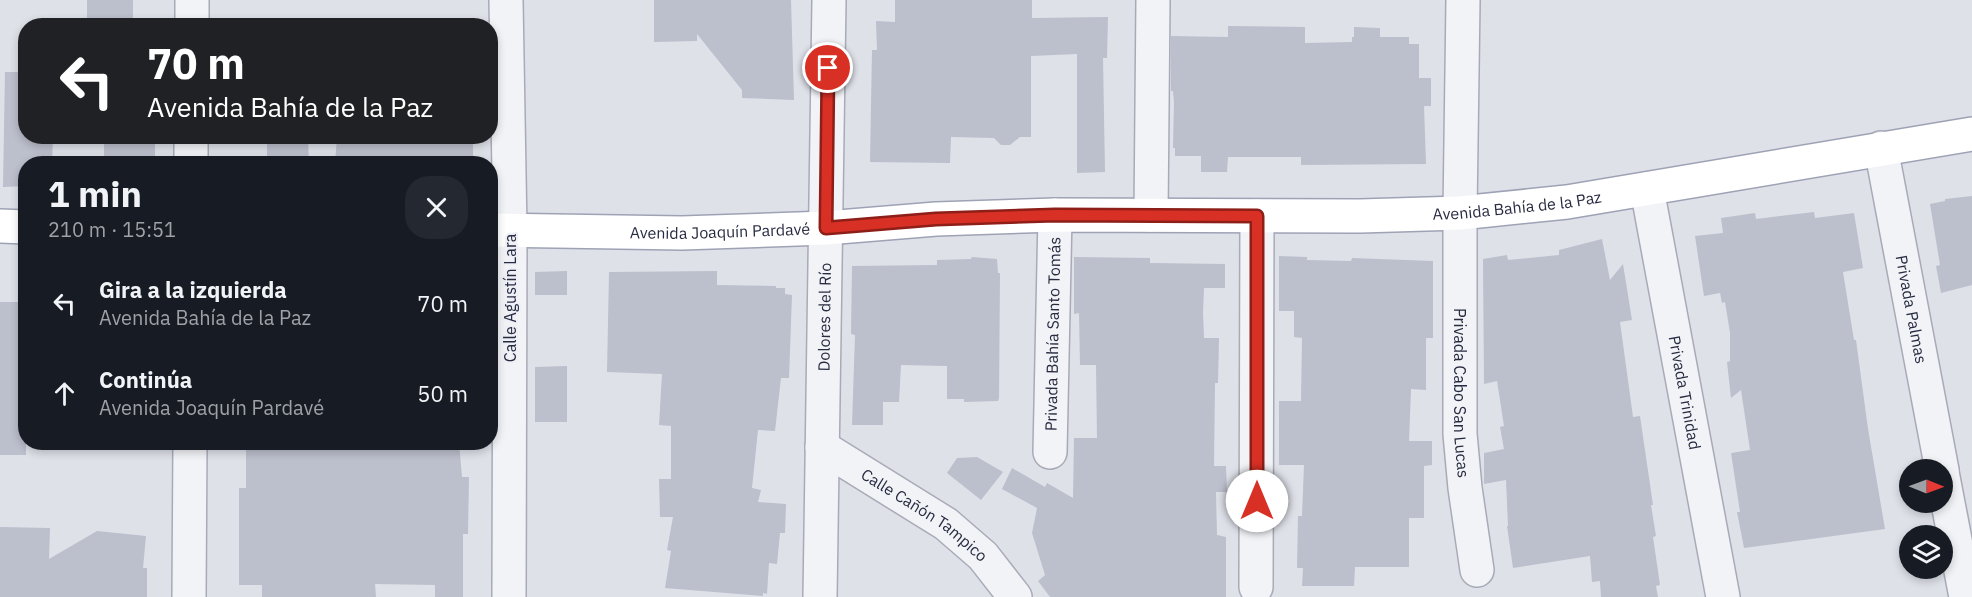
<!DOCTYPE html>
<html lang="es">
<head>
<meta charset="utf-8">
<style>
  body { margin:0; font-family:"IBM Plex Sans",sans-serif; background:#242831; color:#f1f3f6; height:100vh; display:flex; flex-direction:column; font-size:22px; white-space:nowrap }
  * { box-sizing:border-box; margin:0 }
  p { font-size:20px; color:#9ea1a6 }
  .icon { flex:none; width:33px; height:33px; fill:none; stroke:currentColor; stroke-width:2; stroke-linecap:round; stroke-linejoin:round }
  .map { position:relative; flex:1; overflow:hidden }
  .sheet { position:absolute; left:18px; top:156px; width:480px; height:294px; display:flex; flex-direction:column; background:#171b24; border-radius:24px; box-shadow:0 3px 9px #0003 }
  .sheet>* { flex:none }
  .top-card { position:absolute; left:18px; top:18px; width:480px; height:126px; border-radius:24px; box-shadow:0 3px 9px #0003; background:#202124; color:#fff; overflow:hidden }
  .needle { width:39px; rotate:91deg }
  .buttons { position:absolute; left:1899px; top:459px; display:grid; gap:12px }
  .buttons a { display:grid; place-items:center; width:54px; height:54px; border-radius:50%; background:#171b24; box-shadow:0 3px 9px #0003; font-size:30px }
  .pin { position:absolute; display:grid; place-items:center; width:51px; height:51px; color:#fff; margin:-26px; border:3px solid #fff; border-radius:50%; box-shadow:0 2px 6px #0007 }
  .me { position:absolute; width:66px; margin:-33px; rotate:0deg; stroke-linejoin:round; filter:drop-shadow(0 0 4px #0008) }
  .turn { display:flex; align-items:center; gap:21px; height:126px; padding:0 30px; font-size:27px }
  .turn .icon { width:78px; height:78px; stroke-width:2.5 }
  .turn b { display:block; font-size:42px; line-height:51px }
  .round { display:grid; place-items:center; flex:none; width:63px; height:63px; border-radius:24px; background:#242831 }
  .overview { display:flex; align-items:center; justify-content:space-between; height:102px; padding:0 30px }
  h1 { font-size:36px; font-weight:700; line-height:45px }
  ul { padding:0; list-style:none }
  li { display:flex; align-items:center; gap:18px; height:90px; padding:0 30px }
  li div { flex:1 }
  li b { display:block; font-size:22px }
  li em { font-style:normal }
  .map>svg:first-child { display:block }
  .building { fill:#bcbfcc }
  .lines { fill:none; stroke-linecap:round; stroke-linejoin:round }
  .minor-casing { stroke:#a8aab7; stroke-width:36 }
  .major-casing { stroke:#9ea2b5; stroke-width:36 }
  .minor { stroke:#f2f3f7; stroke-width:33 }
  .major { stroke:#fff; stroke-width:33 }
  .route-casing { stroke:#8d1f18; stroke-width:15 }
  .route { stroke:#d93025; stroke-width:10 }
  .labels { text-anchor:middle; stroke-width:4.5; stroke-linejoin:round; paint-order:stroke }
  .street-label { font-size:16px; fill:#272b41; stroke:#eef0f6 }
</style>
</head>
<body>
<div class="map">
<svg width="1972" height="597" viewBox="0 0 1972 597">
  <rect width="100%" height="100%" fill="#dfe1e9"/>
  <!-- building -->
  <g class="building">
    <rect x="87" y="0" width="46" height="26"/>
    <polygon points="654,0 791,0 794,100 742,98 742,90 697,34 697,41 654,42"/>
    <polygon points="895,0 1032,0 1032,18 1108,17 1107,58 1103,58 1105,172 1077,173 1077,54 1031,56 1031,137 1020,137 1010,145 1001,145 994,138 951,137 950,163 870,162 872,50 877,50 876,21 895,22"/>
    <polygon points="1228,26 1305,27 1305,43 1352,42 1352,37 1354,37 1354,27 1380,28 1380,37 1409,37 1409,44 1419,44 1419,78 1431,78 1431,106 1424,106 1426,164 1301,165 1301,157 1228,157 1227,172 1201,172 1201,156 1175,156 1175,148 1173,148 1174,103 1173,91 1171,91 1171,36 1228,37"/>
    <polygon points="5,72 26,72 26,136 53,136 52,164 26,164 26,186 3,187"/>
    <rect x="104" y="136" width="51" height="28"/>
    <polygon points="267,136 308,136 309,164 267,164"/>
    <polygon points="337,136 473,136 473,164 335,164"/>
    <polygon points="1972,196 1972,285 1941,293 1936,266 1940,265 1930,204 1945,201 1945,199"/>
    <polygon points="1814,212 1815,218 1854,213 1863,268 1843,272 1854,340 1856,340 1868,429 1885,529 1744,548 1737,512 1740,512 1731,453 1750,450 1741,390 1731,398 1727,362 1730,361 1730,333 1725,302 1722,303 1720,293 1704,296 1695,236 1723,233 1721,218 1755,213 1756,219"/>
    <polygon points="1602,239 1610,280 1623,264 1632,320 1620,322 1633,417 1640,416 1653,505 1651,505 1656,536 1653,537 1660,585 1656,586 1658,597 1601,597 1600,581 1592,582 1590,556 1513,568 1507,526 1508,526 1506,480 1484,484 1484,453 1504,449 1500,427 1504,426 1497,381 1484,384 1483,259 1507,255 1508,260 1559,255 1559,250"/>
    <polygon points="1279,256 1307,257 1307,260 1351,261 1352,258 1433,261 1433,338 1426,338 1426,390 1411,389 1409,441 1432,441 1432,465 1424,466 1424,518 1409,518 1409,567 1355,567 1354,586 1302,586 1303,568 1297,568 1298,516 1302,516 1304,465 1279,465 1279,401 1301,401 1302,338 1294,337 1294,311 1279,311"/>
    <polygon points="972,257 997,259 998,273 1000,273 999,398 998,401 964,402 964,399 947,399 947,366 901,365 899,402 883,402 883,425 852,425 855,335 851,334 852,266 937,265 937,260 971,259"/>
    <polygon points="1074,257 1150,258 1150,263 1225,264 1225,288 1204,288 1203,313 1204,338 1219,338 1218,383 1215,383 1214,466 1226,466 1227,492 1216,492 1217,535 1226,537 1226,597 1050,597 1038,581 1045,575 1032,533 1037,508 1002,489 1012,468 1045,487 1047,483 1073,498 1074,438 1097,438 1096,365 1080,365 1079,313 1074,314"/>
    <polygon points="567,271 567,295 535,295 535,272"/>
    <polygon points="717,271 717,285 776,286 776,288 785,288 785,294 792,295 789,378 781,378 775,431 758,430 752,488 761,490 758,502 786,504 785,533 780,533 777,564 769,563 767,594 763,593 763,596 665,588 671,551 667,550 673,517 660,517 659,479 671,479 671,426 659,425 662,374 607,372 609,272"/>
    <rect x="0" y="302" width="26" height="153"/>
    <polygon points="567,366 567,422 535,422 535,367"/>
    <polygon points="246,442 459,442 462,477 469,477 468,534 463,534 463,597 435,597 435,585 375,584 376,597 262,597 262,585 239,585 239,488 246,488"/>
    <polygon points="977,457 1003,472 981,500 947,473 957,458"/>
    <polygon points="0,527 50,528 49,559 97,531 146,536 143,568 147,568 147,597 0,597"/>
  </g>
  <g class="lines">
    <defs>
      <g id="minor">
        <polyline points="506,0 510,230 509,597"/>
        <path id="s1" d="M1463,0L1460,213V434L1465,488L1477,570"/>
        <polyline points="192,26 192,0"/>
        <path id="s2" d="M1881,148L1942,470"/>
        <polyline points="191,164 191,136"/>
        <path id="s3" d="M1647,189L1723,597"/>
        <polyline points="1151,215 1153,0"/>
        <path id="s4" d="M822,447L946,524L983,556L1015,597"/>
        <path id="s5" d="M1050,452L1055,215"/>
        <polyline points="1942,472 1966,597"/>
        <polyline points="1256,587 1257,216"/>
        <polyline points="189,597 190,442"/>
        <path id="s6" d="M820,597L829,0"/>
      </g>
      <g id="major">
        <polyline points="0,226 26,227"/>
        <path id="s7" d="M490,230L682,233L826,228L936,219L1055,215L1360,216L1460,213L1567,202L1972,134"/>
      </g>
    </defs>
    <!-- minor casing -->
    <use href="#minor" class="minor-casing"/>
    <!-- major casing -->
    <use href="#major" class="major-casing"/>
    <!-- minor -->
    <use href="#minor" class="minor"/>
    <!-- major -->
    <use href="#major" class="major"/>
  </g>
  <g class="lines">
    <defs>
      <polyline id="route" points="828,68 826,228 936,219 1055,215 1257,216 1257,501"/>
    </defs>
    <!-- route casing -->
    <use href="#route" class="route-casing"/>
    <!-- route -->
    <use href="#route" class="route"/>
  </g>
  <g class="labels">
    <!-- street labels -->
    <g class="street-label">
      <text dy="6" stroke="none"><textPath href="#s7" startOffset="1028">Avenida Bahía de la Paz</textPath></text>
      <text dy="6" stroke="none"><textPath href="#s7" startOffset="230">Avenida Joaquín Pardavé</textPath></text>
      <text transform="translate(510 298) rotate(-90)" y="6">Calle Agustín Lara</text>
      <text dy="6" stroke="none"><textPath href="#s2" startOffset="164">Privada Palmas</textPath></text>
      <text dy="6" stroke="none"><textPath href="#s6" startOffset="280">Dolores del Río</textPath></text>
      <text dy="6" stroke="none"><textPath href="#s5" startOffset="118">Privada Bahía Santo Tomás</textPath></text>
      <text dy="6" stroke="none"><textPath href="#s1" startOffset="393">Privada Cabo San Lucas</textPath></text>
      <text dy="6" stroke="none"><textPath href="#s3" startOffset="207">Privada Trinidad</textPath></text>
      <text dy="6" stroke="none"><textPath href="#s4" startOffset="123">Calle Cañón Tampico</textPath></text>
    </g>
  </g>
</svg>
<div class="buttons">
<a><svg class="needle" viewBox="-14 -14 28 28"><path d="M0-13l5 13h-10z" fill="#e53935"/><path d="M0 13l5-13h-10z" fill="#9ea1a6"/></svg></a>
<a><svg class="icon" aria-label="layers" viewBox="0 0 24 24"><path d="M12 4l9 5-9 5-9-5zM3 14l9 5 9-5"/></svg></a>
</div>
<div class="pin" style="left:828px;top:68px;background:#d93025"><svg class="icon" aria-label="arrive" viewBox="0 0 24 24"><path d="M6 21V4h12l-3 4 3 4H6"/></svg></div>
<svg class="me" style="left:1257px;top:501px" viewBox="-20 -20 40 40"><circle r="19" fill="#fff"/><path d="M0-13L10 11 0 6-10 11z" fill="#d93025"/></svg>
<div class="top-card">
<div class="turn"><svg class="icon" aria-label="left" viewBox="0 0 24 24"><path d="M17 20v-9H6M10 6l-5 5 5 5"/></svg><div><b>70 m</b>Avenida Bahía de la Paz</div></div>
</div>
<section class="sheet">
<div class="overview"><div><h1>1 min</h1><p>210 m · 15:51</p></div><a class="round"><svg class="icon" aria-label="close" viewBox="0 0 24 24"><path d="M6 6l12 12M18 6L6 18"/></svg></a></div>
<ul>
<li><svg class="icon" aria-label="left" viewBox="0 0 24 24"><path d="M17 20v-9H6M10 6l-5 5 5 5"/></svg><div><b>Gira a la izquierda</b><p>Avenida Bahía de la Paz</p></div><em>70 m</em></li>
<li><svg class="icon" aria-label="ahead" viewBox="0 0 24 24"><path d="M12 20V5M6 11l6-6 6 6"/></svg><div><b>Continúa</b><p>Avenida Joaquín Pardavé</p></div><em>50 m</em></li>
</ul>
</section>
</div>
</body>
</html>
